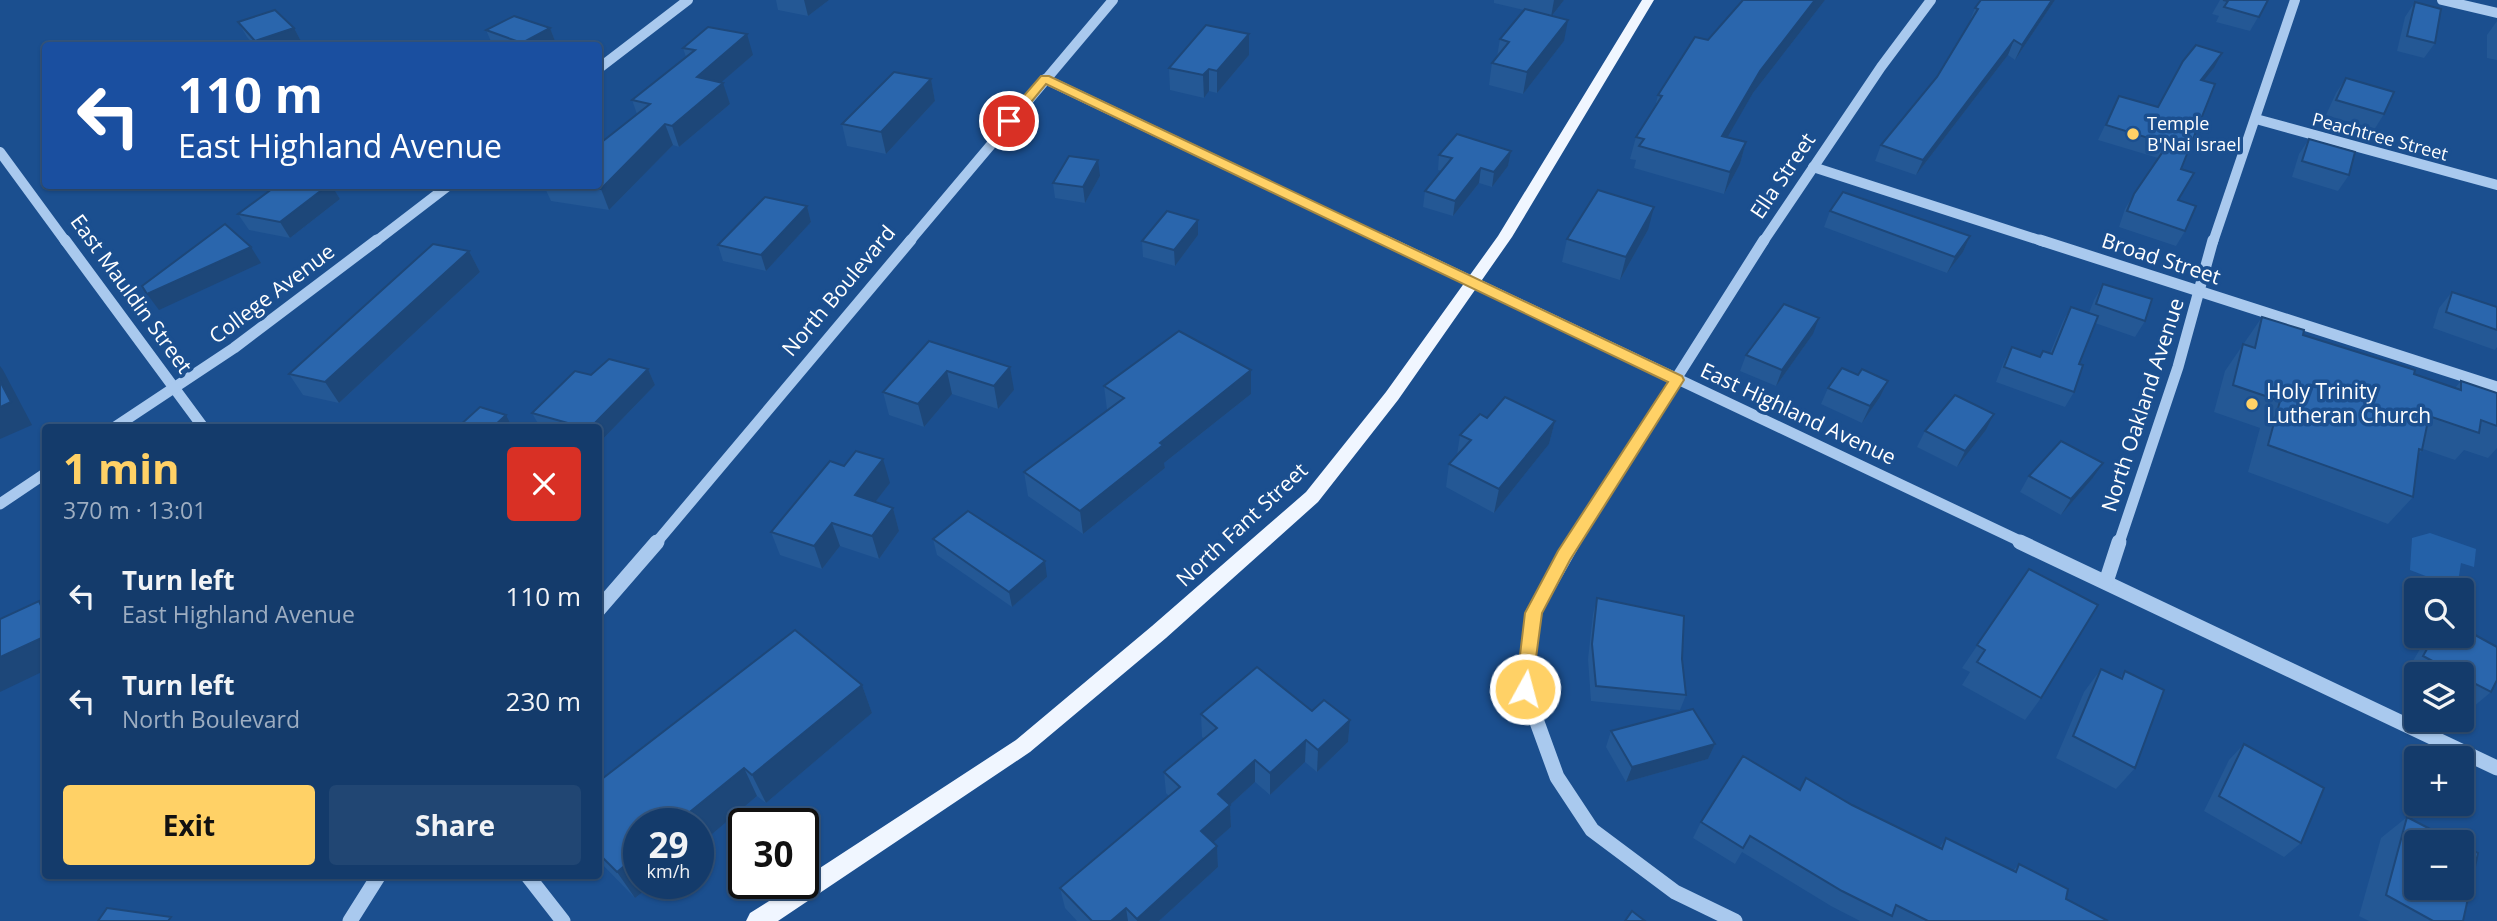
<!DOCTYPE html>
<html lang="en">
<head>
<meta charset="utf-8">
<style>
  body { margin:0; font-family:"Open Sans",sans-serif; background:#214673; color:#f1f3f6; height:100vh; display:flex; flex-direction:column; font-size:26px; white-space:nowrap }
  * { box-sizing:border-box; margin:0 }
  p { font-size:23px; color:#9dadc1 }
  .icon { flex:none; width:38px; height:38px; fill:none; stroke:currentColor; stroke-width:2; stroke-linecap:round; stroke-linejoin:round }
  .map { position:relative; flex:1; overflow:hidden }
  .details { position:absolute; left:42px; top:424px; width:560px; height:455px; display:flex; flex-direction:column; background:#143b6b; border-radius:7px; box-shadow:0 2px 5px #0004,0 0 0 2px #33557e }
  .details>* { flex:none }
  .banner { position:absolute; left:42px; top:42px; width:560px; height:147px; border-radius:7px; box-shadow:0 2px 5px #0004,0 0 0 2px #33557e; background:#1a4fa0; color:#fff; overflow:hidden }
  .buttons { position:absolute; left:2404px; top:578px; display:grid; gap:14px }
  .buttons a { display:grid; place-items:center; width:70px; height:70px; border-radius:7px; background:#143b6b; box-shadow:0 2px 5px #0004,0 0 0 2px #33557e; font-size:35px }
  .speed { position:absolute; left:623px; top:808px; display:flex; gap:14px; font-size:35px; font-weight:700; text-align:center }
  .speed>* { display:grid; place-content:center; width:91px; height:91px; border-radius:50%; background:#143b6b; box-shadow:0 2px 5px #0004,0 0 0 2px #33557e; line-height:1 }
  .speed small { font-size:18px; font-weight:400 }
  .speed .limit { border:4px solid #111; border-radius:10px; background:#fff; color:#111 }
  .pin { position:absolute; display:grid; place-items:center; width:60px; height:60px; color:#fff; margin:-30px; border:4px solid #fff; border-radius:50%; box-shadow:0 2px 7px #0007 }
  .me { position:absolute; width:77px; margin:-38px; rotate:7deg; stroke-linejoin:round; filter:drop-shadow(0 0 5px #0008) }
  .turn { display:flex; align-items:center; gap:24px; height:147px; padding:0 21px; font-size:32px }
  .turn .icon { width:91px; height:91px; stroke-width:2.5 }
  .turn b { display:block; font-size:49px; line-height:60px }
  .round { display:grid; place-items:center; flex:none; width:74px; height:74px; border-radius:7px; background:#214673 }
  .headline { display:flex; align-items:center; justify-content:space-between; height:119px; padding:0 21px }
  h1 { font-size:42px; font-weight:700; line-height:52px; color:#ffd166 }
  .cta { display:flex; gap:14px; margin-top:auto; padding:14px 21px }
  .cta a { flex:1; height:80px; border-radius:7px; background:#ffd166; color:#111; font-size:28px; font-weight:700; line-height:80px; text-align:center }
  .cta a+a { background:#214673; color:#f1f3f6 }
  ul { padding:0; list-style:none }
  li { display:flex; align-items:center; gap:21px; height:105px; padding:0 21px }
  li div { flex:1 }
  li b { display:block; font-size:26px }
  li em { font-style:normal }
  .map>svg:first-child { display:block }
  .green { fill:#2461a8 }
  .lines { fill:none; stroke-linecap:round; stroke-linejoin:round }
  .minor-far2 { stroke:#a9c9ee; stroke-width:10 }
  .minor-far1 { stroke:#a9c9ee; stroke-width:11 }
  .minor { stroke:#a9c9ee; stroke-width:15 }
  .major { fill:#f0f6ff; fill-rule:evenodd }
  .wall { fill:#245895 }
  .shaded-wall { fill:#1d4779 }
  .building { fill:#2a66ad; stroke:#1d4779; stroke-width:2 }
  .route { fill:#ffd166; stroke:#a68842; stroke-width:2 }
  .poi-dot { fill:#ffd166; stroke:#1b4f8f; stroke-width:2.5 }
  .labels { text-anchor:middle; stroke-width:7; stroke-linejoin:round; paint-order:stroke }
  .far-poi-label { font-size:18px; fill:#fff; stroke:#1b4f8f; text-anchor:start }
  .far-street-label { font-size:18px; fill:#fff; stroke:#1b4f8f }
  .street-label { font-size:21px; fill:#fff; stroke:#1b4f8f }
  .poi-label { font-size:21px; fill:#fff; stroke:#1b4f8f; text-anchor:start }
</style>
</head>
<body>
<div class="map">
<svg width="2497" height="921" viewBox="0 0 2497 921">
  <rect width="100%" height="100%" fill="#1b4f8f"/>
  <!-- green -->
  <polygon class="green" points="2430,533 2476,549 2474,567 2461,563 2457,588 2410,570 2412,538"/>
  <g class="lines">
    <!-- minor-far2 -->
    <g class="minor-far2">
      <polyline points="2442,0 2497,13"/>
      <polyline points="598,69 688,0"/>
      <polyline points="1045,79 1388,242"/>
      <polyline points="2256,119 2497,185"/>
      <polyline points="0,152 66,242"/>
      <polyline points="1813,167 2045,242"/>
      <polyline points="375,242 448,186"/>
      <polyline points="909,242 1113,0"/>
      <polyline points="1763,242 1881,67 1931,0"/>
      <polyline points="2213,242 2295,0"/>
    </g>
    <!-- minor-far1 -->
    <g class="minor-far1">
      <polyline points="65,240 203,427"/>
      <polyline points="1384,240 2024,543"/>
      <polyline points="2040,240 2497,387"/>
      <polyline points="115,427 234,348 377,240"/>
      <polyline points="0,504 46,473"/>
      <polyline points="656,543 911,240"/>
      <polyline points="1572,543 1764,240"/>
      <polyline points="2119,543 2178,367 2213,240"/>
    </g>
    <!-- minor -->
    <g class="minor">
      <polyline points="1573,542 1533,613 1525,689 1557,777 1592,830 1675,892 1735,921"/>
      <polyline points="2020,542 2497,768"/>
      <polyline points="2106,582 2119,542"/>
      <polyline points="598,610 657,542"/>
      <polyline points="527,875 563,921"/>
      <polyline points="350,921 379,875"/>
    </g>
    <!-- major -->
    <polygon class="major" points="1642,0 1654,0 1512,237 1398,400 1318,502 1166,638 1030,752 778,921 746,921 750,913 796,884 803,884 803,879 1016,740 1152,626 1306,492 1386,392 1498,236"/>
  </g>
  <!-- wall -->
  <g class="wall">
    <polygon points="776,0 829,0 808,16 778,10"/>
    <polygon points="1494,0 1564,0 1552,16 1564,41 1523,94 1489,85 1492,63 1497,57 1500,39 1524,10 1494,3"/>
    <polygon points="1743,0 1825,0 1753,93 1727,137 1746,142 1740,164 1724,194 1634,168 1636,160 1630,159 1636,137 1655,107 1658,95"/>
    <polygon points="1981,0 2055,0 2015,60 2008,55 1916,175 1875,161 1881,145 1937,77 1970,23 1969,23 1975,8"/>
    <polygon points="2220,0 2268,0 2250,31 2216,22 2219,16 2212,14"/>
    <polygon points="2415,2 2435,43 2424,58 2397,51 2405,17"/>
    <polygon points="2497,21 2497,60 2487,58 2487,35"/>
    <polygon points="238,22 294,28 302,43 293,46 255,46 247,37"/>
    <polygon points="550,28 557,46 493,46 486,30"/>
    <polygon points="683,48 753,55 721,82 730,104 679,147 673,145 609,210 551,201 544,186 598,186 637,114 632,100 686,57"/>
    <polygon points="1249,55 1217,93 1209,91 1204,98 1170,90 1169,68"/>
    <polygon points="2214,68 2204,80 2181,169 2178,200 2185,231 2176,246 2119,227 2125,209 2134,194 2158,158 2098,140 2119,96 2158,107"/>
    <polygon points="2346,78 2384,114 2374,130 2326,115 2336,93"/>
    <polygon points="931,79 935,101 886,154 847,146 842,124"/>
    <polygon points="2309,139 2349,175 2338,191 2292,177 2299,154"/>
    <polygon points="1511,151 1508,166 1492,187 1479,183 1453,216 1423,207 1425,191 1442,171 1438,170 1439,155"/>
    <polygon points="1100,176 1085,203 1055,198 1053,183"/>
    <polygon points="276,186 332,186 340,199 290,238 249,230 238,214"/>
    <polygon points="807,206 811,222 766,271 723,261 718,245"/>
    <polygon points="1830,211 1970,236 1963,252 1947,273 1824,227"/>
    <polygon points="1198,220 1198,235 1175,266 1143,257 1142,241"/>
    <polygon points="1648,230 1620,280 1562,262 1567,239"/>
    <polygon points="469,251 480,272 339,403 303,395 289,374"/>
    <polygon points="2103,284 2145,321 2135,337 2095,323 2079,364 2074,392 2065,407 1996,382 2004,361 2012,347 2040,356 2043,351 2050,353 2063,321 2071,307 2089,313 2094,300"/>
    <polygon points="2452,292 2497,307 2497,347 2495,350 2433,328 2439,308"/>
    <polygon points="2262,317 2303,335 2455,388 2461,381 2497,393 2497,448 2488,458 2464,450 2455,460 2423,449 2418,455 2413,497 2388,524 2248,472 2260,428 2214,412 2225,371"/>
    <polygon points="1813,334 1776,386 1740,371 1746,355"/>
    <polygon points="929,341 1014,390 998,409 952,394 924,427 889,415 883,392"/>
    <polygon points="648,369 655,385 598,444 598,427 540,427 532,413 591,375"/>
    <polygon points="1251,370 1251,394 1164,463 1165,468 1083,534 1028,496 1024,472 1108,410 1107,410 1104,386"/>
    <polygon points="1858,375 1888,381 1880,397 1862,423 1821,404 1828,388"/>
    <polygon points="1994,414 1986,430 1957,467 1917,447 1925,431"/>
    <polygon points="1487,418 1555,421 1549,444 1494,513 1446,487 1449,464 1457,455 1460,435"/>
    <polygon points="2029,476 2092,479 2061,515 2020,492"/>
    <polygon points="890,483 875,502 893,508 899,531 879,559 840,546 822,569 780,555 771,532"/>
    <polygon points="933,539 1047,577 1012,607 937,555"/>
    <polygon points="2029,569 2041,698 2025,720 1962,685 1970,672 1962,668"/>
    <polygon points="1597,598 1682,659 1686,695 1680,710 1591,701 1588,659 1593,614"/>
    <polygon points="2466,630 2491,692 2473,707 2462,701 2462,674 2417,674 2417,676 2407,671 2423,644 2432,635 2453,635 2458,638 2460,635 2462,635 2462,633"/>
    <polygon points="2101,669 2120,678 2125,671 2135,768 2116,789 2056,758 2084,692"/>
    <polygon points="862,685 872,713 766,803 757,796 698,846 698,824 639,884 653,884 635,898 598,860 598,782"/>
    <polygon points="1312,711 1350,720 1348,742 1317,772 1305,762 1270,795 1255,782 1230,805 1231,827 1213,842 1217,846 1218,867 1159,921 1077,921 1065,908 1060,888 1169,796 1166,793 1164,772 1204,738 1202,737 1201,714"/>
    <polygon points="1611,731 1715,744 1708,759 1626,782 1606,747"/>
    <polygon points="2244,744 2301,843 2284,857 2204,811 2229,760"/>
    <polygon points="1800,790 1852,805 1939,848 1946,838 2013,871 2019,864 2066,899 2108,921 1860,921 1831,906 1742,852 1735,864 1693,838 1701,822"/>
    <polygon points="2407,817 2463,921 2369,921 2359,916 2381,838"/>
  </g>
  <!-- shaded-wall -->
  <g class="shaded-wall">
    <polygon points="804,0 829,0 808,16"/>
    <polygon points="1554,0 1564,0 1551,17"/>
    <polygon points="1815,0 1825,0 1753,93 1716,157 1722,136 1760,71"/>
    <polygon points="2052,0 2055,0 2015,60 2022,45"/>
    <polygon points="1568,20 1564,41 1523,94 1527,72"/>
    <polygon points="294,28 302,43 293,46 258,46 255,41"/>
    <polygon points="550,28 557,46 524,46 522,43"/>
    <polygon points="747,34 753,55 703,98 697,77"/>
    <polygon points="1249,34 1249,55 1217,93 1217,71"/>
    <polygon points="2014,40 2008,55 1916,175 1923,160"/>
    <polygon points="2222,53 2214,68 2193,94 2201,80"/>
    <polygon points="1209,69 1209,91 1204,98 1203,75"/>
    <polygon points="931,79 935,101 886,154 881,132"/>
    <polygon points="723,83 730,104 679,147 672,126"/>
    <polygon points="665,124 673,145 609,210 601,189"/>
    <polygon points="1746,142 1740,164 1724,194 1730,172"/>
    <polygon points="1511,151 1508,166 1492,187 1494,172"/>
    <polygon points="1098,160 1100,176 1085,203 1083,187"/>
    <polygon points="1481,168 1479,183 1453,216 1455,201"/>
    <polygon points="136,186 150,186 139,190"/>
    <polygon points="327,186 332,186 340,199 290,238 280,222"/>
    <polygon points="807,206 811,222 766,271 761,255"/>
    <polygon points="1654,207 1648,230 1620,280 1626,257"/>
    <polygon points="1198,220 1198,235 1175,266 1174,250"/>
    <polygon points="1970,236 1963,252 1947,273 1955,257"/>
    <polygon points="251,247 261,263 159,310 147,294"/>
    <polygon points="469,251 480,272 339,403 325,382"/>
    <polygon points="1819,318 1813,334 1776,386 1782,370"/>
    <polygon points="0,366 3,370 32,425 0,439"/>
    <polygon points="1010,367 1014,390 998,409 994,386"/>
    <polygon points="648,369 655,385 598,444 598,427 591,427"/>
    <polygon points="1251,370 1251,394 1164,463 1165,468 1083,534 1080,511 1160,443"/>
    <polygon points="947,371 952,394 924,427 918,404"/>
    <polygon points="1888,381 1880,397 1862,423 1870,406"/>
    <polygon points="1994,414 1986,430 1957,467 1965,451"/>
    <polygon points="506,415 512,427 493,427"/>
    <polygon points="1555,421 1549,444 1494,513 1499,489"/>
    <polygon points="883,459 890,483 862,519 855,495"/>
    <polygon points="2103,463 2092,479 2061,515 2071,499"/>
    <polygon points="893,508 899,531 879,559 872,536"/>
    <polygon points="832,523 840,546 822,569 814,546"/>
    <polygon points="1045,561 1047,577 1012,607 1009,592"/>
    <polygon points="39,601 46,607 46,617"/>
    <polygon points="46,636 46,670 0,692 0,657"/>
    <polygon points="862,685 872,713 766,803 752,775"/>
    <polygon points="1350,720 1348,742 1317,772 1318,750"/>
    <polygon points="1306,740 1305,762 1270,795 1270,773"/>
    <polygon points="1715,744 1708,759 1626,782 1632,767"/>
    <polygon points="1255,760 1255,782 1219,815 1218,794"/>
    <polygon points="744,768 757,796 698,846 698,824 675,824"/>
    <polygon points="1230,805 1231,827 1202,852 1201,831"/>
    <polygon points="1217,846 1218,867 1159,921 1137,921 1137,919"/>
    <polygon points="639,854 639,884 653,884 635,898 617,872"/>
    <polygon points="1126,908 1128,921 1111,921"/>
  </g>
  <!-- building -->
  <g class="building">
    <polygon points="1743,0 1815,0 1760,71 1722,136 1746,142 1730,172 1639,146 1644,139 1636,137 1662,96 1658,95 1695,37 1708,40"/>
    <polygon points="1981,0 2052,0 2022,45 2014,40 1923,160 1881,145 1937,77 1978,9 1975,8"/>
    <polygon points="2223,0 2268,0 2259,17 2224,7 2228,1"/>
    <polygon points="2415,2 2441,9 2435,43 2407,36"/>
    <polygon points="1525,9 1568,20 1527,72 1492,63 1509,42 1500,39"/>
    <polygon points="275,10 294,28 255,41 238,22"/>
    <polygon points="514,16 550,28 522,43 486,30"/>
    <polygon points="1206,25 1249,34 1217,71 1209,69 1203,75 1169,68"/>
    <polygon points="708,27 747,34 697,77 723,83 672,126 665,124 601,189 579,186 598,186 598,145 650,104 632,100 695,50 683,48"/>
    <polygon points="100,42 109,46 92,46"/>
    <polygon points="2196,45 2222,53 2201,80 2215,84 2181,169 2194,173 2178,200 2196,206 2185,231 2127,211 2134,194 2168,144 2106,125 2119,96 2158,107 2183,61"/>
    <polygon points="894,72 931,79 881,132 842,124"/>
    <polygon points="2346,78 2394,92 2384,114 2336,100"/>
    <polygon points="1457,134 1511,151 1494,172 1481,168 1455,201 1425,191 1452,158 1439,155"/>
    <polygon points="2309,139 2355,152 2349,175 2302,161"/>
    <polygon points="1069,156 1098,160 1083,187 1053,183"/>
    <polygon points="276,186 327,186 280,222 238,214"/>
    <polygon points="1598,190 1654,207 1626,257 1567,239"/>
    <polygon points="1843,192 1970,236 1955,257 1830,211"/>
    <polygon points="765,197 807,206 761,255 718,245"/>
    <polygon points="1167,211 1198,220 1174,250 1142,241"/>
    <polygon points="225,224 251,247 147,294 142,286"/>
    <polygon points="433,244 469,251 325,382 289,374"/>
    <polygon points="2103,284 2152,299 2145,321 2096,304"/>
    <polygon points="2452,292 2497,307 2497,330 2446,312"/>
    <polygon points="1784,304 1819,318 1782,370 1746,355"/>
    <polygon points="2071,307 2098,316 2079,364 2083,365 2074,392 2004,367 2012,347 2040,357 2043,351 2052,354"/>
    <polygon points="2262,317 2304,330 2303,335 2415,370 2414,374 2461,390 2461,381 2497,393 2497,426 2481,420 2479,433 2429,416 2422,450 2419,449 2413,497 2268,445 2280,401 2233,385 2243,344 2255,348"/>
    <polygon points="1179,331 1251,370 1160,443 1163,445 1080,511 1024,472 1124,398 1104,386"/>
    <polygon points="929,341 1010,367 994,386 947,371 918,404 883,392"/>
    <polygon points="609,359 648,369 591,427 582,427 532,413 575,371 591,375"/>
    <polygon points="1842,368 1858,375 1862,369 1888,381 1870,406 1828,388"/>
    <polygon points="0,381 11,402 0,407"/>
    <polygon points="1955,395 1994,414 1965,451 1925,431"/>
    <polygon points="1505,397 1555,421 1499,489 1449,464 1471,440 1460,435 1480,414 1487,418"/>
    <polygon points="480,407 506,415 493,427 458,427"/>
    <polygon points="2061,441 2103,463 2071,499 2029,476"/>
    <polygon points="856,451 883,459 855,495 893,508 872,536 832,523 814,546 771,532 830,461 844,466"/>
    <polygon points="968,511 1045,561 1009,592 933,539"/>
    <polygon points="2029,569 2098,605 2041,698 1977,662 1985,650 1977,645"/>
    <polygon points="1597,598 1684,616 1682,659 1686,695 1596,686 1592,644"/>
    <polygon points="39,601 46,617 46,636 0,657 0,619"/>
    <polygon points="795,630 862,685 752,775 744,768 675,824 639,824 639,854 617,872 598,853 598,782"/>
    <polygon points="2466,630 2497,647 2497,680 2491,692 2462,677 2462,674 2457,674 2423,656 2435,635 2453,635 2461,639"/>
    <polygon points="1257,667 1312,711 1324,700 1350,720 1318,750 1306,740 1270,773 1255,760 1218,794 1230,805 1201,831 1217,846 1137,919 1126,908 1111,921 1092,921 1060,888 1180,787 1164,772 1217,728 1201,714"/>
    <polygon points="2101,669 2122,679 2125,671 2164,690 2135,768 2073,736"/>
    <polygon points="1693,709 1715,744 1632,767 1611,731"/>
    <polygon points="2244,744 2324,788 2301,843 2219,796"/>
    <polygon points="1743,756 1800,790 1806,778 1852,805 1942,849 1946,838 2016,872 2019,864 2068,889 2066,899 2108,921 1928,921 1896,905 1892,916 1842,891 1750,836 1743,848 1701,822"/>
    <polygon points="2407,817 2455,842 2417,842 2417,887 2462,887 2462,845 2478,853 2463,921 2433,921 2386,895"/>
    <polygon points="107,908 171,917 168,921 98,921"/>
    <polygon points="1632,911 1645,921 1625,921"/>
  </g>
  <!-- route -->
  <polygon class="route" points="1041,76 1049,76 1682,376 1684,380 1570,560 1542,613 1531,695 1525,697 1518,695 1516,689 1525,613 1558,551 1668,382 1046,84 1013,124 1004,124 1004,119"/>
  <!-- markers -->
  <g class="poi-dot">
    <circle cx="2133" cy="134" r="7"/>
    <circle cx="2252" cy="404" r="7"/>
  </g>
  <g class="labels">
    <!-- far-poi labels -->
    <g class="far-poi-label">
      <text x="2147" y="130">Temple<tspan x="2147" dy="21">B'Nai Israel</tspan></text>
    </g>
    <!-- far-street labels -->
    <g class="far-street-label">
      <text transform="translate(2380 137) rotate(15)" y="6">Peachtree Street</text>
    </g>
    <!-- street labels -->
    <g class="street-label">
      <text transform="translate(1783 176) rotate(-56)" y="7">Ella Street</text>
      <text transform="translate(2161 259) rotate(18)" y="7">Broad Street</text>
      <text transform="translate(839 291) rotate(-50)" y="7">North Boulevard</text>
      <text transform="translate(131 294) rotate(54)" y="7">East Mauldin Street</text>
      <text transform="translate(272 294) rotate(-37)" y="7">College Avenue</text>
      <text transform="translate(2143 405) rotate(-72)" y="7">North Oakland Avenue</text>
      <text transform="translate(1798 414) rotate(25)" y="7">East Highland Avenue</text>
      <text transform="translate(1242 525) rotate(-43)" y="7">North Fant Street</text>
    </g>
    <!-- poi labels -->
    <g class="poi-label">
      <text x="2266" y="399">Holy Trinity<tspan x="2266" dy="24">Lutheran Church</tspan></text>
    </g>
  </g>
</svg>
<div class="buttons">
<a><svg class="icon" aria-label="search" viewBox="0 0 24 24"><circle cx="10" cy="10" r="6"/><path d="M15 15l6 6"/></svg></a>
<a><svg class="icon" aria-label="layers" viewBox="0 0 24 24"><path d="M12 4l9 5-9 5-9-5zM3 14l9 5 9-5"/></svg></a>
<a>+</a>
<a>−</a>
</div>
<div class="speed"><div>29<small>km/h</small></div><div class="limit">30</div></div>
<div class="pin" style="left:1009px;top:121px;background:#d93025"><svg class="icon" aria-label="arrive" viewBox="0 0 24 24"><path d="M6 21V4h12l-3 4 3 4H6"/></svg></div>
<svg class="me" style="left:1525px;top:689px" viewBox="-20 -20 40 40"><circle r="17" fill="#ffd166" stroke="#fff" stroke-width="3"/><path d="M0-11L8 9 0 5-8 9z" fill="#fff"/></svg>
<div class="banner">
<div class="turn"><svg class="icon" aria-label="left" viewBox="0 0 24 24"><path d="M17 20v-9H6M10 6l-5 5 5 5"/></svg><div><b>110 m</b>East Highland Avenue</div></div>
</div>
<section class="details">
<div class="headline"><div><h1>1 min</h1><p>370 m · 13:01</p></div><a class="round" style="background:#d93025;color:#fff"><svg class="icon" aria-label="close" viewBox="0 0 24 24"><path d="M6 6l12 12M18 6L6 18"/></svg></a></div>
<ul>
<li><svg class="icon" aria-label="left" viewBox="0 0 24 24"><path d="M17 20v-9H6M10 6l-5 5 5 5"/></svg><div><b>Turn left</b><p>East Highland Avenue</p></div><em>110 m</em></li>
<li><svg class="icon" aria-label="left" viewBox="0 0 24 24"><path d="M17 20v-9H6M10 6l-5 5 5 5"/></svg><div><b>Turn left</b><p>North Boulevard</p></div><em>230 m</em></li>
</ul>
<div class="cta"><a>Exit</a><a>Share</a></div>
</section>
</div>
</body>
</html>
